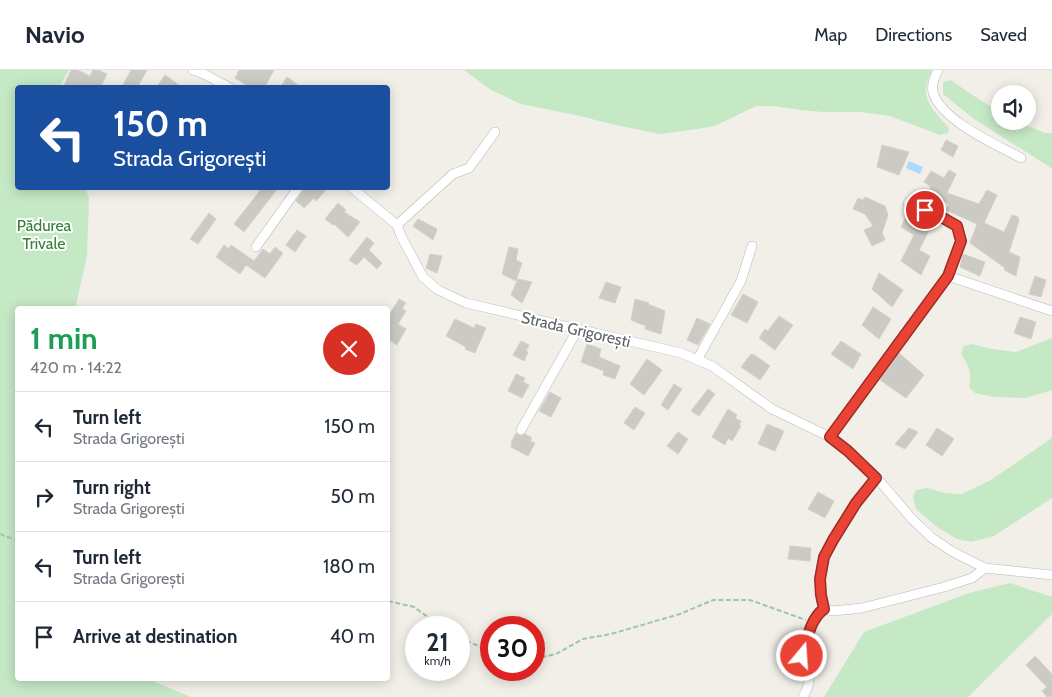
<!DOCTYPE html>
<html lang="en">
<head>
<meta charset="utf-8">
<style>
  body { margin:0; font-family:Cabin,sans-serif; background:#f2f2f3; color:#1f2937; height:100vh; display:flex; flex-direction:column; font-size:19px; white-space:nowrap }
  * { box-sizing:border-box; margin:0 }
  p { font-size:16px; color:#747a83 }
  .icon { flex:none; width:28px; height:28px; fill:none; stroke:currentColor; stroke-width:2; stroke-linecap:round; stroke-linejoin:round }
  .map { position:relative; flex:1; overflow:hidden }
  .side { position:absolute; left:15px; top:236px; width:375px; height:375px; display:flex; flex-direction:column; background:#fff; border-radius:5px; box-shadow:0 2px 12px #0003 }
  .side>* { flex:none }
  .guide { position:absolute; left:15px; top:15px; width:375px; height:105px; border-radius:5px; box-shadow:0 2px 12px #0003; background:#1a4fa0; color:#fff; overflow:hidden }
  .buttons { position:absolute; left:991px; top:15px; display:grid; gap:10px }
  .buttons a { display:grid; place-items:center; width:45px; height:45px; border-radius:50%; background:#fff; box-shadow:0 2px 12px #0003; font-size:25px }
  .speed { position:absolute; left:405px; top:546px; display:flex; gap:10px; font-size:25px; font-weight:700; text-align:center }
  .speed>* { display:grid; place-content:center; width:65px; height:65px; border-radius:50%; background:#fff; box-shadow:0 2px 12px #0003; line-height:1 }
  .speed small { font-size:12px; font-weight:400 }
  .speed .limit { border:8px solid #d22; background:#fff; color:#111 }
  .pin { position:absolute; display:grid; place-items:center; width:42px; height:42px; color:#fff; margin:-21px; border:2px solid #fff; border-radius:50%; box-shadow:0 1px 5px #0007 }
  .me { position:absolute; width:55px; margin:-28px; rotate:18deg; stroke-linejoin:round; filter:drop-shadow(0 0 4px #0008) }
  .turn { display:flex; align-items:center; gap:18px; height:105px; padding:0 15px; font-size:22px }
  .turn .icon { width:65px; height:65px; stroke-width:2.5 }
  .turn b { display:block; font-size:35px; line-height:42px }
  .round { display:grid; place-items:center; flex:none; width:52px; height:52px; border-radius:26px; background:#f2f2f3 }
  .overview { display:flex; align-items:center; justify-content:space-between; height:85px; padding:0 15px }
  h1 { font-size:30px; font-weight:700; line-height:38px; color:#1e9e55 }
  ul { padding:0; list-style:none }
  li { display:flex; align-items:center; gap:15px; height:70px; padding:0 15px; border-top:1px solid #e0e1e3 }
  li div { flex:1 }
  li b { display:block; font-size:19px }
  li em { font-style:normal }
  header { display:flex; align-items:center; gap:30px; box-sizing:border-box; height:70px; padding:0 25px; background:#fff; border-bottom:1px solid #e0e1e3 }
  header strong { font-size:24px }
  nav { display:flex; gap:28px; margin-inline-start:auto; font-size:18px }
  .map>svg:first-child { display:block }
  .green { fill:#c5e8c5 }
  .water { fill:#aadaff }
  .building { fill:#cccac5; stroke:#d6d1c6 }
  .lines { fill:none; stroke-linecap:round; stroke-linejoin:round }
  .street-casing { stroke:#b5b8bc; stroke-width:10 }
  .path { stroke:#9cc7a9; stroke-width:2; stroke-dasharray:5 2.5; stroke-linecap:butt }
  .street { stroke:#fff; stroke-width:9 }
  .route-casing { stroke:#982c22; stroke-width:12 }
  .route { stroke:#ea4335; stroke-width:9 }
  .labels { text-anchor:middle; stroke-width:4; stroke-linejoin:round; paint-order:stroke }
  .park-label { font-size:16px; fill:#348238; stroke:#fff }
  .street-label { font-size:16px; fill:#5f6368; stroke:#fff }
</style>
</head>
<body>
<header>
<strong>Navio</strong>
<nav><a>Map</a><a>Directions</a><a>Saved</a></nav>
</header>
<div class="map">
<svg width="1052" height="627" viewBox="0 0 1052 627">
  <rect width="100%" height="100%" fill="#f1efe8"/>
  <!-- green -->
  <g class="green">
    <polygon points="0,0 69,0 59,17 18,18 18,118 85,118 89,128 87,186 75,239 18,239 18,609 148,609 191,627 0,627"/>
    <path d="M464,0H932C929,7 925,16 926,24C928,37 941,49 949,58L948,63L940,65L890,46L860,42H823L800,40L774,36H756L715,56L697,59L660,64L611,54L580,46L521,34L491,20Z"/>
    <polygon points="951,10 969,23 1000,42 1000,51 1016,51 1045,63 1052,63 1052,99 1045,94 974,49 943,24 943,12"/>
    <path d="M1052,268V320L1026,328L994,327L975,323L969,317C972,302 969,296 961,284L964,276L973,274L991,279L1016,282Z"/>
    <polygon points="1052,368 1052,428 994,466 971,472 957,469 937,457 916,439 913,427 916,420 927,418 945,423 962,424 991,410"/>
    <polygon points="1010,513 1052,527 1052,544 968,627 824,627 864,562 969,523"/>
  </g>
  <!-- water -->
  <polygon class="water" points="909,91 923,97 920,104 906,98"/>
  <!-- building -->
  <g class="building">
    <polygon points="71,0 77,0 90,6 93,0 98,0 107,4 100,18 63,18"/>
    <polygon points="131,0 147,0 137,18 128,18 123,15"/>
    <polygon points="239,0 274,0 264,18 251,18 235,8"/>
    <polygon points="165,5 183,18 156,18"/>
    <polygon points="287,7 302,18 280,18"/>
    <polygon points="946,70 958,76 953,87 941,80"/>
    <polygon points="882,75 909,82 899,105 877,97"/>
    <polygon points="949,100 956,104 947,123 979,134 987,120 997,125 984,153 1004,162 1012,145 1018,147 1019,151 1009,182 1020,187 1016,206 1004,200 1005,198 970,173 977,154 946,140 949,134 929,123 931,117 924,112 931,101 944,108"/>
    <polygon points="262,118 278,118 244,162 234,154"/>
    <polygon points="305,118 320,118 325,121 316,131 314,128 304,138 296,131"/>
    <polygon points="865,127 885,136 888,145 882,163 885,170 872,176 864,160 873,156 865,144 853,139 858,128 863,130"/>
    <polygon points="338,133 346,140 344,142 360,152 348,167 334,154 333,155 325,149"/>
    <polygon points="909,140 934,151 919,180 930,186 921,205 901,191 914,165 901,157"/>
    <polygon points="209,143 216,149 198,174 190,169"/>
    <polygon points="418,149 437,159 433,170 413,156"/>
    <polygon points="297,160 306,166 295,182 286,175"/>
    <polygon points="367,167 374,173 369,180 382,193 377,199 364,187 357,195 349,190"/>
    <polygon points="224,175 229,179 231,175 254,191 263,179 270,184 275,177 283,183 265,208 246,195 240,204 216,187"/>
    <polygon points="509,177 518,179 516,190 522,193 516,211 502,204"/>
    <polygon points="430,184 442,186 437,203 426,198"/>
    <polygon points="963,184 985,192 980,206 960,197"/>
    <polygon points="879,203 903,220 892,237 872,219"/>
    <polygon points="1035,206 1046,210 1041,227 1029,224"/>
    <polygon points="518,209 532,212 522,233 511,225"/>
    <polygon points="606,212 621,217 615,233 599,228"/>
    <polygon points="743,224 758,232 747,253 731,245"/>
    <polygon points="399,229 406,233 402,238 406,241 398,254 406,259 397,275 388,269 388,247"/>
    <polygon points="635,229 649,233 648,234 665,241 661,264 645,259 646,256 631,250"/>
    <polygon points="873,237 891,249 879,269 862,255"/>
    <polygon points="779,246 793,255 775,280 759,268 765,259 768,261"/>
    <polygon points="1020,247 1036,252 1031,269 1014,263"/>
    <polygon points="697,248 710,254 698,275 687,270"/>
    <polygon points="455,249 474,258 476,254 486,258 475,283 465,279 466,277 446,266"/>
    <polygon points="521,271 529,275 526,281 528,282 524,291 513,285"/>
    <polygon points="841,271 861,284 853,299 831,284"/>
    <polygon points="587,274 601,279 599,287 620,296 615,309 603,305 604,301 581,292"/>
    <polygon points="899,283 924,305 906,328 880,310"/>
    <polygon points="751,284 752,285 753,284 770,296 760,310 741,297"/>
    <polygon points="647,289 662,300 644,325 630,314"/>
    <polygon points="516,304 525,308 523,312 529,315 522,328 508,321"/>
    <polygon points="674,314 682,319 668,340 661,335"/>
    <polygon points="708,319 715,324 699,346 691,341"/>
    <polygon points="550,322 561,328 551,347 539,341"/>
    <polygon points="635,337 645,343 634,360 624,353"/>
    <polygon points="728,339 737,345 735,348 741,351 739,355 741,356 732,371 728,368 725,375 712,367"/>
    <polygon points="767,354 784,361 775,381 758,374"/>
    <polygon points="909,358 918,362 905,379 895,374"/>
    <polygon points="937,358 954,369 942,386 926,375"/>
    <polygon points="678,362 688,369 678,384 667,376"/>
    <polygon points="516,363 521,366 525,364 532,368 530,371 535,373 528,386 511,377 512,374 511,373"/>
    <polygon points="818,422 834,431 825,448 808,439"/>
    <polygon points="790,476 811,478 810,491 788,489"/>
    <polygon points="1035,586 1052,604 1052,627 1047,627 1042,621 1047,617 1026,595"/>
  </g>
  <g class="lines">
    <defs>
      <g id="street">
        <polyline points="193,0 204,4 230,18"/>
        <path d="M938,0C935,6 931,15 933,22C940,50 997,75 1021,88"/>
        <polyline points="352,118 397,155 401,166 423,207 438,220 466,233 681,283 712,296 772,339 830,367 848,381 877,408 912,449 932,468 953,482 985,498 1052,505"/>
        <polyline points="397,155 453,104 469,98 495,62"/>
        <polyline points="256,177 298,118"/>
        <polyline points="948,206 1052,241"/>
        <polyline points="697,290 741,211 752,176"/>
        <polyline points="521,360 578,259"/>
        <polyline points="830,367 948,206 961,171 957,156 943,147 908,133"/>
        <polyline points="824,539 821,525 820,509 824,487 833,470 856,433 877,408"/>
        <path d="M803,627C807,619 812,611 807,602C804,596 802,594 802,588C802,579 812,550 818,544C819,543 823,540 824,539L833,541L862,538L944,517L972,508L985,498"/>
      </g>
    </defs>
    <!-- street casing -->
    <use href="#street" class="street-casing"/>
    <!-- path -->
    <g class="path">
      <polyline points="0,464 18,471"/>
      <polyline points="388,531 414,537 443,558"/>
      <polyline points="459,568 491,581"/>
      <polyline points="534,589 556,584 583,569 611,564 680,544 713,530 750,530 806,550"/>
    </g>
    <!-- street -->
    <use href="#street" class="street"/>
  </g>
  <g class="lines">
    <defs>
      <path id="route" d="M802,586C807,570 810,549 824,539L821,525L820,509L824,487L833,470L856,433L876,408L848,381L830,367L948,206L961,171L957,156L943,148L925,140"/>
    </defs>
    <!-- route casing -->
    <use href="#route" class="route-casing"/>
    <!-- route -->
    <use href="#route" class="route"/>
  </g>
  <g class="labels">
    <!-- park labels -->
    <g class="park-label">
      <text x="44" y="161">Pădurea<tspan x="44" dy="18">Trivale</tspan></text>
    </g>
    <!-- street labels -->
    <g class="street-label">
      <text transform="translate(576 259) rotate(13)" y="6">Strada Grigorești</text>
    </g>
  </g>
</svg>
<div class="buttons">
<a><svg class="icon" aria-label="sound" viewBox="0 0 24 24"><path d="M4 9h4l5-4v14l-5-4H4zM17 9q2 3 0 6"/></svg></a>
</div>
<div class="speed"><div>21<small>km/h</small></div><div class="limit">30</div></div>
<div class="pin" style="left:925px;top:140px;background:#d93025"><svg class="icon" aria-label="arrive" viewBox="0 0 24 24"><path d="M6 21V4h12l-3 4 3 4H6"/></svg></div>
<svg class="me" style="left:802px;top:586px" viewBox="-20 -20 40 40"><circle r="17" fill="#ea4335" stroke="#fff" stroke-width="3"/><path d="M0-11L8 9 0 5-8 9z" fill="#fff"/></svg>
<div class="guide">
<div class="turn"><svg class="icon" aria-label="left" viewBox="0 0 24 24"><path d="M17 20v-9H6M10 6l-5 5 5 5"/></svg><div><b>150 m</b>Strada Grigorești</div></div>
</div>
<section class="side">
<div class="overview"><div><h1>1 min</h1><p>420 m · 14:22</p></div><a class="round" style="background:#d93025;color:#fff"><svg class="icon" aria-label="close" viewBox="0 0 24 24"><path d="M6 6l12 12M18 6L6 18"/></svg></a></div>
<ul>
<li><svg class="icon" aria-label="left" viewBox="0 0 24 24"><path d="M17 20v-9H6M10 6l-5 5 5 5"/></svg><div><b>Turn left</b><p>Strada Grigorești</p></div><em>150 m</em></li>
<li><svg class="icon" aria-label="right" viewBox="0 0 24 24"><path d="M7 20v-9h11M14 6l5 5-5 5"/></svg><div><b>Turn right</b><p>Strada Grigorești</p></div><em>50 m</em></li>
<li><svg class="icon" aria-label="left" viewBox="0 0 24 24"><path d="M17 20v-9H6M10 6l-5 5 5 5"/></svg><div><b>Turn left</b><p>Strada Grigorești</p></div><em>180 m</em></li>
<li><svg class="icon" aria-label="arrive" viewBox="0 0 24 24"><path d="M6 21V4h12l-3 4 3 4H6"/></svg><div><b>Arrive at destination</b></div><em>40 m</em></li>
</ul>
</section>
</div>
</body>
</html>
